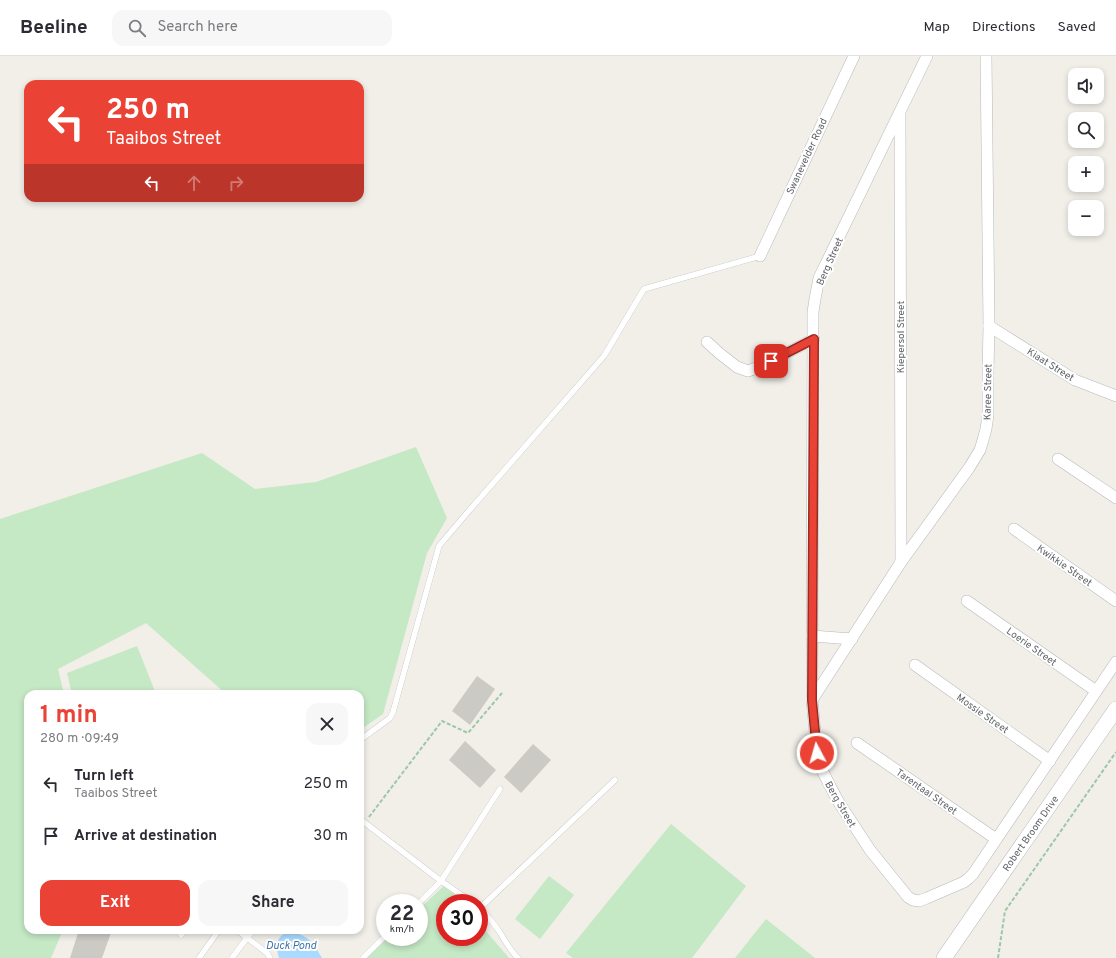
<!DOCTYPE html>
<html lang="en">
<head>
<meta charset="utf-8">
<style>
  body { margin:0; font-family:Overpass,sans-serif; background:#f7f7f7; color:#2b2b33; height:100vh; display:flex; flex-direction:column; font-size:15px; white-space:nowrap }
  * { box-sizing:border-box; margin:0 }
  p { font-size:13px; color:#7c7c81 }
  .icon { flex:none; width:22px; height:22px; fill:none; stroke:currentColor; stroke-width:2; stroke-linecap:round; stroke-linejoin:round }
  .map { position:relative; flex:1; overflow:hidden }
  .sheet { position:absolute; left:24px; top:634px; width:340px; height:244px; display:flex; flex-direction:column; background:#fff; border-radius:12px; box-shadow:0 2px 6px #0003 }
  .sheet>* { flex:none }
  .top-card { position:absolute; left:24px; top:24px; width:340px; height:122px; border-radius:12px; box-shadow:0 2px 6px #0003; background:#ea4335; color:#fff; overflow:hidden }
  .buttons { position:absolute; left:1068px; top:12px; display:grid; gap:8px }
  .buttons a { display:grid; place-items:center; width:36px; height:36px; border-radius:8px; background:#fff; box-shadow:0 2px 6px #0003; font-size:20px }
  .speed { position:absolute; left:376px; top:838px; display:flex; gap:8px; font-size:20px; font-weight:700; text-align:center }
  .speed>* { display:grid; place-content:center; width:52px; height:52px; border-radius:50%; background:#fff; box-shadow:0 2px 6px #0003; line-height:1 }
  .speed small { font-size:10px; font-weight:400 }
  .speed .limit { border:6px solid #d22; background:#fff; color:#111 }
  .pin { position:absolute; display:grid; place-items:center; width:34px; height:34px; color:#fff; margin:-17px; border-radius:8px; box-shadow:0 2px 6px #0006 }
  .me { position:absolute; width:44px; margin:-22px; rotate:354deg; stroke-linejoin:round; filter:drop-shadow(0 0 3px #0008) }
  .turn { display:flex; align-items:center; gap:14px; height:84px; padding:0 16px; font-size:18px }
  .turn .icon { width:52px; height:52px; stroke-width:2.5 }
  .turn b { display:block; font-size:28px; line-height:34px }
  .lanes { display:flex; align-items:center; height:38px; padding:0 16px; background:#0003; justify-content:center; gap:20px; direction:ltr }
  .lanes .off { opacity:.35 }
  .round { display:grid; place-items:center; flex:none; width:42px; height:42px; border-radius:12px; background:#f7f7f7 }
  .headline { display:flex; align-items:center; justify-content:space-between; height:68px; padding:0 16px }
  h1 { font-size:24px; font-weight:700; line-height:30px; color:#ea4335 }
  .primary-button { display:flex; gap:8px; margin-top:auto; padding:8px 16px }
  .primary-button a { flex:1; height:46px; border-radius:12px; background:#ea4335; color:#fff; font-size:16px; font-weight:700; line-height:46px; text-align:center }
  .primary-button a+a { background:#f7f7f7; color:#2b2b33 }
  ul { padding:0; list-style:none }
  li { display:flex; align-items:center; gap:12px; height:52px; padding:0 16px }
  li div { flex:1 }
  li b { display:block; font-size:15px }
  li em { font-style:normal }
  header { display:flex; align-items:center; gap:24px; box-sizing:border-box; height:56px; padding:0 20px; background:#fff; border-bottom:1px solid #e1e1e2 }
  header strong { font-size:19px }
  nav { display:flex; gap:22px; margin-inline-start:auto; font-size:14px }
  .search { width:280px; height:36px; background:#f7f7f7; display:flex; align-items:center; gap:10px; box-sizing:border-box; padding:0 14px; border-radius:12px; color:#7c7c81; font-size:15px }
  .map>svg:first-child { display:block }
  .green { fill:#c5e8c5 }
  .water { fill:#aadaff }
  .building { fill:#cccac5 }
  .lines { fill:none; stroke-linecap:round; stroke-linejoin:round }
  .lane-casing { stroke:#b5b8bc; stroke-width:6 }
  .street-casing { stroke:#b5b8bc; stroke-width:12 }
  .secondary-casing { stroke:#b6babf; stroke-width:16 }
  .path { stroke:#9cc7a9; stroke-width:2; stroke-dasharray:4 2; stroke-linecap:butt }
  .lane { stroke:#fff; stroke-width:5.5 }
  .street { stroke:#fff; stroke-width:11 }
  .secondary { stroke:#fff; stroke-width:15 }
  .route-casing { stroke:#982c22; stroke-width:10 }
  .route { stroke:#ea4335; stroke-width:7 }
  .labels { text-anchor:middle; stroke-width:4; stroke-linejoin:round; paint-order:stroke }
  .street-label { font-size:10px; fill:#5f6368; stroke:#fff }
  .water-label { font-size:11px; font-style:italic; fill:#4174aa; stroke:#fff }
</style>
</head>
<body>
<header>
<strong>Beeline</strong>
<div class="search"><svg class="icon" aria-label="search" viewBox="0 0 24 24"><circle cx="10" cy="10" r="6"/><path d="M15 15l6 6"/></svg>Search here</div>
<nav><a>Map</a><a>Directions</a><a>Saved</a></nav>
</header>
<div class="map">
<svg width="1116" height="902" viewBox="0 0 1116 902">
  <rect width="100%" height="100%" fill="#f1efe8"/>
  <!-- green -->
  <g class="green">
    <polygon points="416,391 447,462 427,497 383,658 360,674 360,638 226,638 146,567 58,613 64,638 28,638 28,874 63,874 51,902 0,902 0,463 202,397 255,433 316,426"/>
    <polygon points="137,590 156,638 72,638 67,617"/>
    <polygon points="671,768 746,830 692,902 573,902 566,897"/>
    <polygon points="549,820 574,839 540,883 515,863"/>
    <polygon points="446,828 461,847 445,847 445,881 479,881 479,867 509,902 366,902 389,881 419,881 419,853"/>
    <polygon points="766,863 815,902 735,902"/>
  </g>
  <!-- water -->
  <path class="water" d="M289,875C309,880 312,885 322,902H279C275,888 276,881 289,875Z"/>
  <!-- building -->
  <g class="building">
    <polygon points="477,620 495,633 470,669 452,655"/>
    <polygon points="465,685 496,714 480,732 449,704"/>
    <polygon points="533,688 551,704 521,737 504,721"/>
    <polygon points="79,874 112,874 102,902 70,902"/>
  </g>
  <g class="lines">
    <defs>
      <g id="lane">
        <polyline points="360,684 390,662 393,656 439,490 467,457 604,300 644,233 760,200"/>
        <polyline points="360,763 441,825 473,847"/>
        <polyline points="419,847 441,825 500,733"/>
        <path d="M479,851C487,859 495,869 501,878C506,887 511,895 518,902"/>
        <polyline points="480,852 615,724"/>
        <polyline points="237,874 267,897 270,902"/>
        <polyline points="181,879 185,874"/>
        <polyline points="199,902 219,874"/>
        <polyline points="232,902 253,874"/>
        <polyline points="363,902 385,880"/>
      </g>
      <g id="street">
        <polyline points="927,0 819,222 815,243 813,256 812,644 817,697 822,714 828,726 838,745 870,794 908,841 913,844 919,845 927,842 964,826 969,822 973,818 1116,606"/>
        <polyline points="900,58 901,506"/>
        <polyline points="760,200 854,0"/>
        <polyline points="989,270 1075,324 1116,340"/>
        <polyline points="707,286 719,297 737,311 748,315 759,311 814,283"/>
        <polyline points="1058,403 1116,442"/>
        <polyline points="1014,473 1116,545"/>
        <polyline points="967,545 1096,635"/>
        <polyline points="812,580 852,583"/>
        <polyline points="915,609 1050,705"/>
        <polyline points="812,644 901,506 969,412 980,394 983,384 986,373 988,359 988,316 989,270 986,0"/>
        <polyline points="857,687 996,783"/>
      </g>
      <polyline id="secondary" points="944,902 1116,653"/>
    </defs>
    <!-- lane casing -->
    <use href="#lane" class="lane-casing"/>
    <!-- street casing -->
    <use href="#street" class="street-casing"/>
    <!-- secondary casing -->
    <use href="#secondary" class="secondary-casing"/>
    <!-- path -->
    <g class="path">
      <polyline points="369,761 442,665 468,677 502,637"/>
      <polyline points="998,902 1005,855 1116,696"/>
    </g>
    <!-- lane -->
    <use href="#lane" class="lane"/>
    <!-- street -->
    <use href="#street" class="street"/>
    <!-- secondary -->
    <use href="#secondary" class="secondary"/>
  </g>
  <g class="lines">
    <defs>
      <polyline id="route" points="771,305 814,283 812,644 817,697"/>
    </defs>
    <!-- route casing -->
    <use href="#route" class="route-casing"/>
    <!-- route -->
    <use href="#route" class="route"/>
  </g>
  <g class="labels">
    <!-- street labels -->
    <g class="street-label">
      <text transform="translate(806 100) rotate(-65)" y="4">Swanevelder Road</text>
      <text transform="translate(829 205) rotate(-66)" y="4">Berg Street</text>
      <text transform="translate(900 281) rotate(-90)" y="4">Kiepersol Street</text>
      <text transform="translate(1051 308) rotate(32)" y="4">Kiaat Street</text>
      <text transform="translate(987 336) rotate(-89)" y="4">Karee Street</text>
      <text transform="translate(1065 509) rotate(35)" y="4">Kwikkie Street</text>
      <text transform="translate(1032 590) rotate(35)" y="4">Loerie Street</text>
      <text transform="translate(983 657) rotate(35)" y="4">Mossie Street</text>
      <text transform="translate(927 735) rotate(35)" y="4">Tarentaal Street</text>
      <text transform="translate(841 748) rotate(60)" y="4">Berg Street</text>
      <text transform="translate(1030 777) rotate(-55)" y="4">Robert Broom Drive</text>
    </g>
    <!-- water labels -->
    <g class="water-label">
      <text x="291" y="893">Duck Pond</text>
    </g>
  </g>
</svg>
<div class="buttons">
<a><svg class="icon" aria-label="sound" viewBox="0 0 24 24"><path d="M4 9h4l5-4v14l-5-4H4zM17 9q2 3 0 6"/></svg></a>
<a><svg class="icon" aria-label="search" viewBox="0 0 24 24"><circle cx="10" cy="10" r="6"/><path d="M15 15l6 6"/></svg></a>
<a>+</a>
<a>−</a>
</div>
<div class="speed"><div>22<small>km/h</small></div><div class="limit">30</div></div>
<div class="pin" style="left:771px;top:305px;background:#d93025"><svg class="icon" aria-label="arrive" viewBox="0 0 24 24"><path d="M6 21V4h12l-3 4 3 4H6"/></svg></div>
<svg class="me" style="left:817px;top:697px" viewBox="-20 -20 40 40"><circle r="17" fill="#ea4335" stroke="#fff" stroke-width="3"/><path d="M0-11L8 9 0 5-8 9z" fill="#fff"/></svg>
<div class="top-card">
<div class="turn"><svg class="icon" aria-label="left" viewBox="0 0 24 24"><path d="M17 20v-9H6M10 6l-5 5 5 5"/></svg><div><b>250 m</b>Taaibos Street</div></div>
<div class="lanes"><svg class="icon" aria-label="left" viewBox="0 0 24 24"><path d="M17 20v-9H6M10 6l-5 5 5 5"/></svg><svg class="icon off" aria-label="ahead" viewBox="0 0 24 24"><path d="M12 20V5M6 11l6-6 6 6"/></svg><svg class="icon off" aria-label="right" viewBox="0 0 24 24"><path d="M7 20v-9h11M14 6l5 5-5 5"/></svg></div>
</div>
<section class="sheet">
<div class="headline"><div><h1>1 min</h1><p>280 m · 09:49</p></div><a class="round"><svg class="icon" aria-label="close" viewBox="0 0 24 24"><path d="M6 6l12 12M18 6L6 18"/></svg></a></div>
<ul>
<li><svg class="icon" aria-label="left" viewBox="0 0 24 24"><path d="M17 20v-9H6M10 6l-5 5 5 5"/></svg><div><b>Turn left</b><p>Taaibos Street</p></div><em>250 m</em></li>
<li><svg class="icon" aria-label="arrive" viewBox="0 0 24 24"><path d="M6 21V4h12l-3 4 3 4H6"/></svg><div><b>Arrive at destination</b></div><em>30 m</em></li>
</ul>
<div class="primary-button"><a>Exit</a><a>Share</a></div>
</section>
</div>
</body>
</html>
